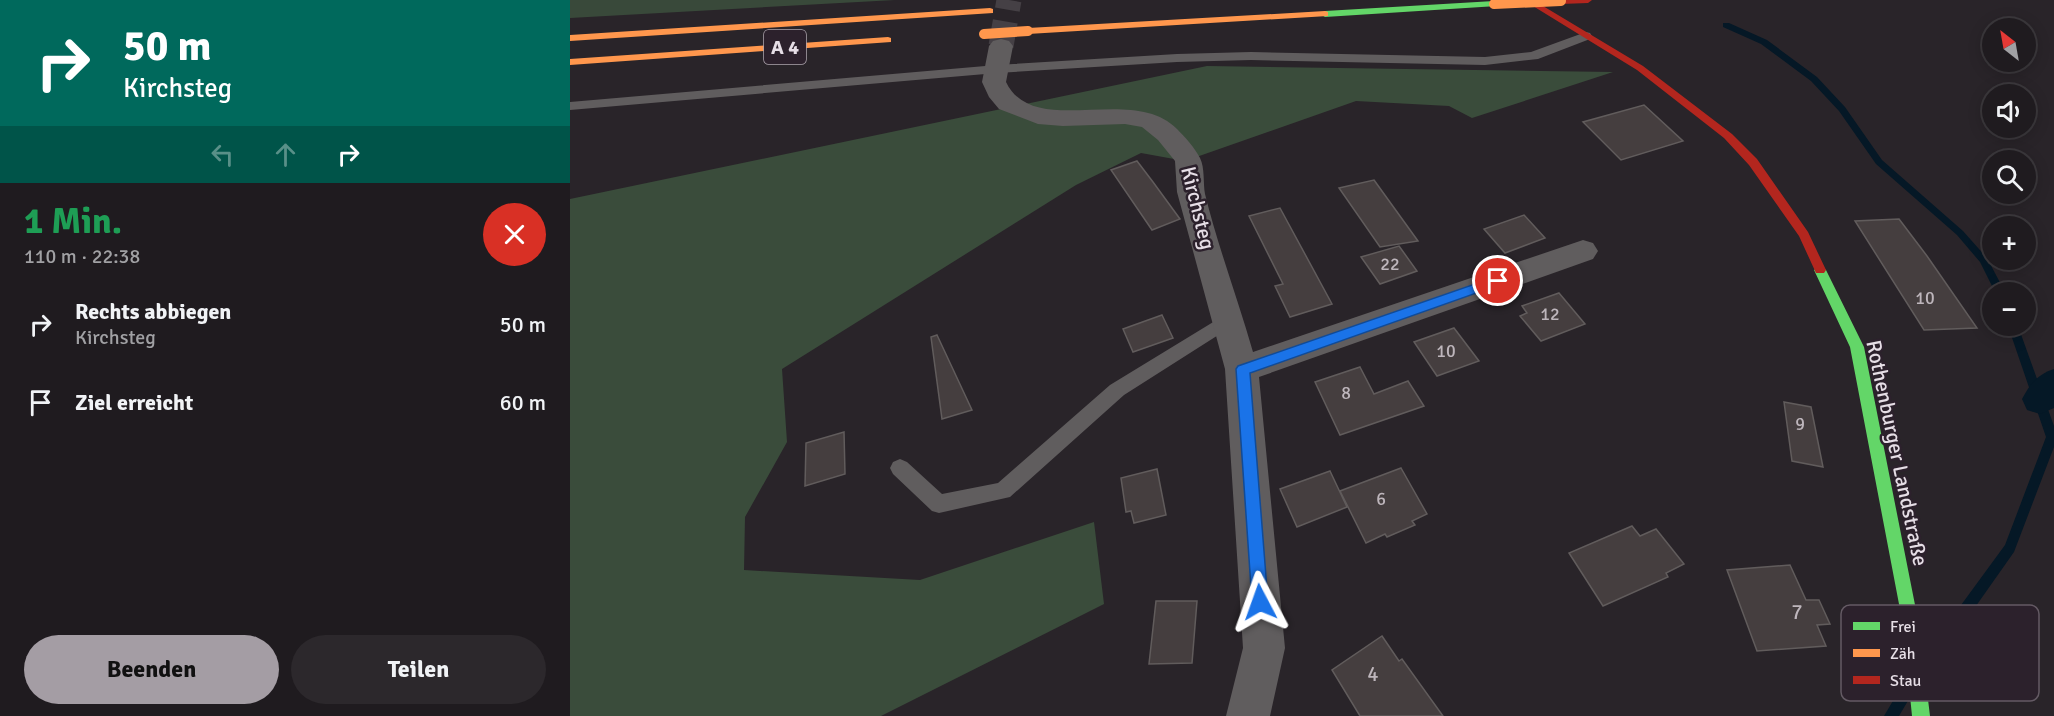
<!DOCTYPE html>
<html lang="de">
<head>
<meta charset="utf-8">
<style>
  body { margin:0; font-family:Signika,sans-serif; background:#2c282c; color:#f1f3f6; height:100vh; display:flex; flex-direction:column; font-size:22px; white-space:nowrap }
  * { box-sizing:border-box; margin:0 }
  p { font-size:20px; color:#a1a1a4 }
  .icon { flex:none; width:33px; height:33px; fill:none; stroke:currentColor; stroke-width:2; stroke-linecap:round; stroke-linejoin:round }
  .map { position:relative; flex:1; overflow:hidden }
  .details { display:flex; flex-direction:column; background:#1f1b1f; width:570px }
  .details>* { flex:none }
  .banner { background:#00695c; color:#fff; overflow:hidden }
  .needle { width:39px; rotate:329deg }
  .buttons { position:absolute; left:1412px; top:18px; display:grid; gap:12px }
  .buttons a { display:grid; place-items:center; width:54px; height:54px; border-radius:50%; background:#1f1b1f; box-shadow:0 3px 15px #0003,0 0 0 2px #3c393d; font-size:30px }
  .pin { position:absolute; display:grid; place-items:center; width:51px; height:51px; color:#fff; margin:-26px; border:3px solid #fff; border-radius:50%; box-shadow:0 2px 6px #0007 }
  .me { position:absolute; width:66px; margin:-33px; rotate:356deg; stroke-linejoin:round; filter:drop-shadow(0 0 4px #0008) }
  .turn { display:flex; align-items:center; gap:21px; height:126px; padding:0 24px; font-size:27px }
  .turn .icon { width:78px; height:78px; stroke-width:2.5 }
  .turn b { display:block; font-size:42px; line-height:51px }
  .lanes { display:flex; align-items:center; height:57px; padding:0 24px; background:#0003; justify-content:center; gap:30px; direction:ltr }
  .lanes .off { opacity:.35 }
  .round { display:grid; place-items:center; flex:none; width:63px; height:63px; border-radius:32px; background:#2c282c }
  .headline { display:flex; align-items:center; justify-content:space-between; height:102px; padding:0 24px }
  h1 { font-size:36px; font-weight:800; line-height:45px; color:#1e9e55 }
  .action { display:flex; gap:12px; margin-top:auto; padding:12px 24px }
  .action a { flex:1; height:69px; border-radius:36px; background:#a49da4; color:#111; font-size:24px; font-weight:800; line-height:69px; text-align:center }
  .action a+a { background:#2c282c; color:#f1f3f6 }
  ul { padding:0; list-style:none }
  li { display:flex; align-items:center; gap:18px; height:78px; padding:0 24px }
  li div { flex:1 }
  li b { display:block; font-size:22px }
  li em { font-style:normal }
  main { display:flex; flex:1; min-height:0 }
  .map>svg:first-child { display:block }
  .green { fill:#39493a }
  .forest { fill:#3a4c3b }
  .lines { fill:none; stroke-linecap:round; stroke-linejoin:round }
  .stream { fill:#051826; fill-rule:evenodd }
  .canal { fill:#051826; fill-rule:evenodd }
  .building { fill:#453e3f; stroke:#615c5c; stroke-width:1.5 }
  .street-tunnel { stroke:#454045; stroke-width:25; stroke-dasharray:25 12; stroke-linecap:butt }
  .lane { fill:#605d5e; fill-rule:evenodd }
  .street { fill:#605d5e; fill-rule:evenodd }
  .fast { fill:#63d668; fill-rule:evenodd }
  .slow { fill:#ff974d; fill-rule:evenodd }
  .jam { fill:#b3261e; fill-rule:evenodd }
  .slow-bridge { stroke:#ff974d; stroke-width:10 }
  .route { fill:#1a73e8; stroke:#114b97; stroke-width:1.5 }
  .labels { text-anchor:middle; stroke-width:5; stroke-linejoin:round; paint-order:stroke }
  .number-label { font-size:18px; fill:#beb6bc }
  .shield { fill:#2c212c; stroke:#aea5ae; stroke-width:1.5 }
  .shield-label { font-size:20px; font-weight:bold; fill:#e6dee6 }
  .street-label { font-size:21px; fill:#e6dee6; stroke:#2c212c }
  .near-number-label { font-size:21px; fill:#beb6bc }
  .key { fill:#2c212c; stroke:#645a64; stroke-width:1.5 }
  .key-label { font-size:16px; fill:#e6dee6 }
</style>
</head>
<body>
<main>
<section class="details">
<div class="banner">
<div class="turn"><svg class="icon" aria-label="right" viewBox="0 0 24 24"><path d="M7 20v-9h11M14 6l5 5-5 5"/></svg><div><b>50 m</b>Kirchsteg</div></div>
<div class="lanes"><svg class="icon off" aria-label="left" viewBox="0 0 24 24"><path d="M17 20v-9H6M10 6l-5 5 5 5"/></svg><svg class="icon off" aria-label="ahead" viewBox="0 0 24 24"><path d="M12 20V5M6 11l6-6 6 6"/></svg><svg class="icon" aria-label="right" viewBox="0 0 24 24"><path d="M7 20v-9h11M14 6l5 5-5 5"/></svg></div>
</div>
<div class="headline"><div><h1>1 Min.</h1><p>110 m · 22:38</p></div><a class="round" style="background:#d93025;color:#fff"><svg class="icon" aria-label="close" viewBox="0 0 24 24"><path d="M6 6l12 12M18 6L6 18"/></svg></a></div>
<ul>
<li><svg class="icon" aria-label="right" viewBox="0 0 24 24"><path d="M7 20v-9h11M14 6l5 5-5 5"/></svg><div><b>Rechts abbiegen</b><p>Kirchsteg</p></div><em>50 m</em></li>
<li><svg class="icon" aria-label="arrive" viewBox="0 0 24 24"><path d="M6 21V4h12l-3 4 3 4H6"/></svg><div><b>Ziel erreicht</b></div><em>60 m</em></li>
</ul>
<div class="action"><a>Beenden</a><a>Teilen</a></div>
</section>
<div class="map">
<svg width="1484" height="716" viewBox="0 0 1484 716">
  <rect width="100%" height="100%" fill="#292429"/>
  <!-- green -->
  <polygon class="green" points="0,0 325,0 0,18"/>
  <!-- forest -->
  <polygon class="forest" points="637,66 1043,72 902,118 879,106 786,101 615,161 571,153 506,185 212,369 217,442 175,517 174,570 350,580 524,522 534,604 311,716 0,716 0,199"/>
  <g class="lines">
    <!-- stream -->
    <g class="stream">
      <polygon points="1153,23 1159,23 1197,40 1247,77 1275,107 1312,160 1393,231 1417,258 1435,292 1425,292 1410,262 1387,235 1306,164 1269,111 1241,81 1191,44 1153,27"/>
      <polygon points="1438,326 1448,326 1484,426 1484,447 1444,552 1363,667 1358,669 1353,667 1351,662 1353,657 1435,545 1476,437"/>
      <polygon points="1335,687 1340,689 1342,694 1329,716 1314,716 1330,689"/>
    </g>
    <!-- canal -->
    <path class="canal" d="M1484,369V408L1470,414L1457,410L1452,399C1460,384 1468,374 1484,369Z"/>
  </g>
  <!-- building -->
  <g class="building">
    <polygon points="1074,105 1113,141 1051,160 1013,122"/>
    <polygon points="567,161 583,182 610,219 582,230 541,170"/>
    <polygon points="804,180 848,241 810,247 769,188"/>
    <polygon points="710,208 762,304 720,317 705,286 713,284 679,216"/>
    <polygon points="954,215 975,238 935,253 914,229"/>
    <polygon points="1329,219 1357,256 1407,328 1354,330 1285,221"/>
    <polygon points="829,246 847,271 810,284 791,257"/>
    <polygon points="989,293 1015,324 971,341 950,316 957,313 952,306"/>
    <polygon points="592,315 603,338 563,352 553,329"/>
    <polygon points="884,328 909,361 867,376 844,342"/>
    <polygon points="367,335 402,410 372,419 361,337"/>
    <polygon points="790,367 804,394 838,381 854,406 770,435 745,382"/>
    <polygon points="1214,402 1241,407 1253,467 1222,461"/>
    <polygon points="274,432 275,474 235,486 236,443"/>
    <polygon points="831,468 857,514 842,521 845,525 817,537 815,534 796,543 770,491"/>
    <polygon points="587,469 596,515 564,523 561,511 556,512 551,478"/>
    <polygon points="760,471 777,507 727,527 710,489"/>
    <polygon points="1062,526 1070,536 1086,529 1114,564 1096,573 1098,577 1033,606 999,553"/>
    <polygon points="1220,565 1236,600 1249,600 1260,624 1247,625 1256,646 1187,651 1157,570"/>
    <polygon points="586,601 627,601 622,663 579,664"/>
    <polygon points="812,636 829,661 832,659 873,716 790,716 762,670"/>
  </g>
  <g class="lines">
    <!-- street-tunnel -->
    <polyline class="street-tunnel" points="431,46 439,0"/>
    <!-- lane -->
    <g class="lane">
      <polygon points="1016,32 1020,33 1022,36 1020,39 968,59 915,65 681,60 607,62 427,73 0,110 0,102 427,65 607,54 681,52 915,57 961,52"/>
      <polygon points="658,313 664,315 667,320 664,325 554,395 440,497 369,513 362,511 323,474 320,468 323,462 330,459 337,462 372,494 428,483 540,385"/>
    </g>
    <!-- street -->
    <path class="street" d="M431,39L439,41L443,46L436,82C464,140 562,83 607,129C615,137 625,148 630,158C635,168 633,183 635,194C648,247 668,299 683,352L1013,240L1023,243L1028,251L1023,259L689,377L715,648L700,716H656L673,648L655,369L607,192L605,161L588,140L572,127L555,124L493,126L468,124L429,109L419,97L412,82L419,46L423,41Z"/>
    <!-- fast -->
    <g class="fast">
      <polygon points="924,1 929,4 927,6 755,17 750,14 755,11"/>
      <polygon points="1250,265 1256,270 1294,347 1349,625 1360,716 1342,716 1333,625 1280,347 1244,270"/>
    </g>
    <!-- slow -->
    <g class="slow">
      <polygon points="420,8 423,9 423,13 0,41 0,35"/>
      <polygon points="755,11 758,12 758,16 458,34 453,31 458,28"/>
      <polygon points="318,37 321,38 321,42 0,65 0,59"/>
    </g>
    <!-- jam -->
    <g class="jam">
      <polygon points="953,0 963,0 1073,66 1162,134 1187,159 1238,232 1256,270 1254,273 1246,273 1229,236 1179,165 1154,138 1067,70"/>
      <polygon points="987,0 1022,0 1018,3 991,4"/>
    </g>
    <!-- slow-bridge -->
    <g class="slow-bridge">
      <polyline points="924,4 991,1"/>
      <polyline points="414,34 458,31"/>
    </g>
  </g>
  <!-- route -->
  <polygon class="route" points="928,276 934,281 932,284 680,373 698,602 696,608 690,610 684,608 682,602 666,369 668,366"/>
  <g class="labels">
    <!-- number labels -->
    <g class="number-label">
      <text x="820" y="270">22</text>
      <text x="1355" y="304">10</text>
      <text x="980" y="320">12</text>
      <text x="876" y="357">10</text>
      <text x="776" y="399">8</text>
      <text x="1230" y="430">9</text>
      <text x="811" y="505">6</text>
    </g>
    <!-- shield labels -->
    <rect class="shield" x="194" y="30" width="42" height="34" rx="4.5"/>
    <g class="shield-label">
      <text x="215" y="54">A 4</text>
    </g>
    <!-- street labels -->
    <g class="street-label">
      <text transform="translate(628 208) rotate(76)" y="7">Kirchsteg</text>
      <text transform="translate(1327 453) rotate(78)" y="7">Rothenburger Landstraße</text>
    </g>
    <!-- near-number labels -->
    <g class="near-number-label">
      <text x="1227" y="619">7</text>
      <text x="803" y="681">4</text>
    </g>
  </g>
  <!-- legend -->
  <rect x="1271" y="605" width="198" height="96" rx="9" class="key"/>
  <rect x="1283" y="622" width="27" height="8" fill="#63d668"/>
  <rect x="1283" y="649" width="27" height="8" fill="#ff974d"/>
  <rect x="1283" y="676" width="27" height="8" fill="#b3261e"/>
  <g class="key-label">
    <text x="1320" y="632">Frei</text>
    <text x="1320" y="659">Zäh</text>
    <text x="1320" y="686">Stau</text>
  </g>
</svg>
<div class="buttons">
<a><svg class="needle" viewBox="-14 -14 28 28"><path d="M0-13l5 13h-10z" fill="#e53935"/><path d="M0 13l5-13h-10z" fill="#a1a1a4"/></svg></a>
<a><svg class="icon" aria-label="sound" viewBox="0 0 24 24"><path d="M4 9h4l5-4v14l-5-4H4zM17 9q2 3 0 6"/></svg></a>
<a><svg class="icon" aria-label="search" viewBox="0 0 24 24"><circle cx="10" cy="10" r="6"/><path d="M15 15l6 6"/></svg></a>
<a>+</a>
<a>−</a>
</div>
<div class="pin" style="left:928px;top:281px;background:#d93025"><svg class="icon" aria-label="arrive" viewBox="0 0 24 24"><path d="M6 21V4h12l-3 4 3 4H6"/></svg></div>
<svg class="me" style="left:690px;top:602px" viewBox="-20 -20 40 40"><path d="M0-17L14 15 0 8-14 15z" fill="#1a73e8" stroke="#fff" stroke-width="4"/></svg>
</div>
</main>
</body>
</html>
